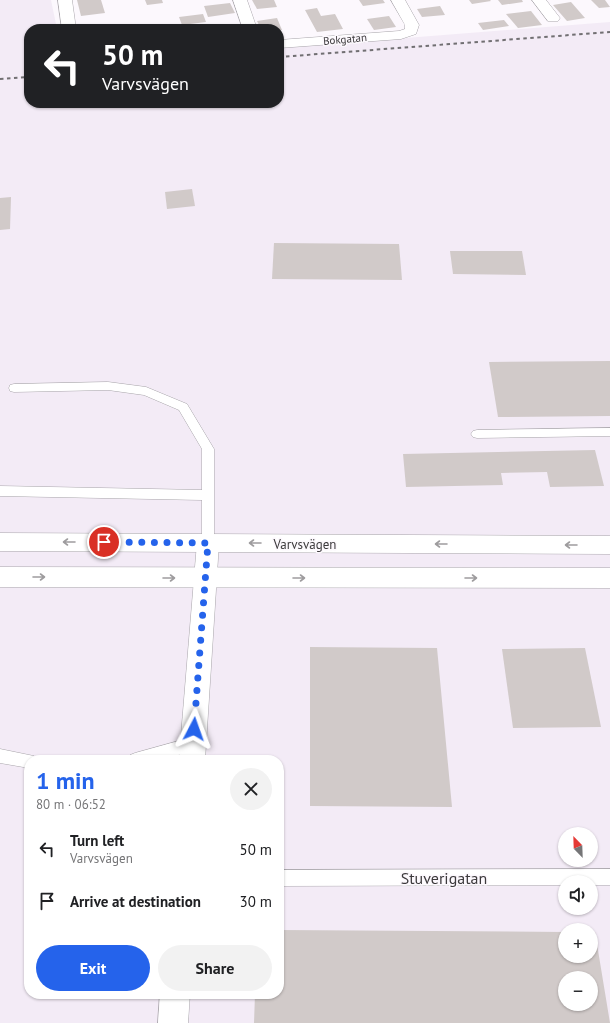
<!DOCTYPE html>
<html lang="en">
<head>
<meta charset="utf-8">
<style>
  body { margin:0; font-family:"PT Sans",sans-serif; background:#f2f2f2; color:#202124; height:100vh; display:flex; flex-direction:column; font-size:15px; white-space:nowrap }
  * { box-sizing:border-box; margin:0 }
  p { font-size:13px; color:#757577 }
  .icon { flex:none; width:22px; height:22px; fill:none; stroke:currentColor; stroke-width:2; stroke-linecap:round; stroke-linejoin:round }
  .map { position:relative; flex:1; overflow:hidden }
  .side { position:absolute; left:24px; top:755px; width:260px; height:244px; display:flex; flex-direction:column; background:#fff; border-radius:16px; box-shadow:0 1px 3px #0004 }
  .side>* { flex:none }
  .banner { position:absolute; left:24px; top:24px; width:260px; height:84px; border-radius:16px; box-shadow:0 1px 3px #0004; background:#202124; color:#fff; overflow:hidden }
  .needle { width:26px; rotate:337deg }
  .tools { position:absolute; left:558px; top:827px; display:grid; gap:8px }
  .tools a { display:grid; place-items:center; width:40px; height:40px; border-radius:50%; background:#fff; box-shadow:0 1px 3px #0004; font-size:20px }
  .pin { position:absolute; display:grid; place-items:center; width:34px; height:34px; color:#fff; margin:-17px; border:2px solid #fff; border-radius:50%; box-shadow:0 1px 4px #0007 }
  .me { position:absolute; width:44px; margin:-22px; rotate:4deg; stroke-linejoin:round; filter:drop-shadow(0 0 3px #0008) }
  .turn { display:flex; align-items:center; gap:14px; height:84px; padding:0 12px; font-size:18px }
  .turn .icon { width:52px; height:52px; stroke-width:2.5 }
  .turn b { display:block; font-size:28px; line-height:34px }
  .round { display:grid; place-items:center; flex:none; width:42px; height:42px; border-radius:21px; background:#f2f2f2 }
  .head { display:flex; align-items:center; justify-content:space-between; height:68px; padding:0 12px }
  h1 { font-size:24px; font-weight:700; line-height:30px; color:#2563eb }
  .cta { display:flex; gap:8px; margin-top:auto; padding:8px 12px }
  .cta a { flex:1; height:46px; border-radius:24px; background:#2563eb; color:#fff; font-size:16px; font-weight:700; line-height:46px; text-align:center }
  .cta a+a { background:#f2f2f2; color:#202124 }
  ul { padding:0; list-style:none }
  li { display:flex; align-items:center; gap:12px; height:52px; padding:0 12px }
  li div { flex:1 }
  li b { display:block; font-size:15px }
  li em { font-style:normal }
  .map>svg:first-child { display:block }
  .built { fill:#f3ebf6; fill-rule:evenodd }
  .building { fill:#d1cac9; fill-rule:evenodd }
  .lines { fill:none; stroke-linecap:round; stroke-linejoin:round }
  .lane-casing { stroke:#a8a5aa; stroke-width:1 }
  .street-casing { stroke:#a8a5aa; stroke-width:1 }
  .secondary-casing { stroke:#a8a5aa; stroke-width:1 }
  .lane { fill:#fff; fill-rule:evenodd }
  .street { fill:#fff; fill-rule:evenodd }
  .secondary { fill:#fff; fill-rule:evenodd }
  .rail { stroke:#716f72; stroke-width:2; stroke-dasharray:3.5 3.5; stroke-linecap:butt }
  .oneway { stroke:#9e9c9e }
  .route { stroke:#2563eb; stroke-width:7; stroke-dasharray:0 12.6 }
  .labels { text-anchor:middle; stroke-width:3; stroke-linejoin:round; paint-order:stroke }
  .far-street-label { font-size:11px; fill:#3c3a3c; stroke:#fcf8fd }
  .street-label { font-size:13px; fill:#3c3a3c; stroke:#fcf8fd }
  .near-street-label { font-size:16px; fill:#3c3a3c; stroke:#fcf8fd }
</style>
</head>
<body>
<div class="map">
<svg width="610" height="1023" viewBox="0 0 610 1023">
  <rect width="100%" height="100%" fill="#fcf8fd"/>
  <!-- built -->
  <path class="built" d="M0,0H51L57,29H29V103H279V48L610,22V1023H0ZM29,760H279V994H29ZM565,834H591V860H565ZM565,882H591V908H565ZM565,930H591V956H565ZM565,978H591V1004H565Z"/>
  <!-- building -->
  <g class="building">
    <polygon points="77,0 101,0 105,13 81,16"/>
    <polygon points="145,0 162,0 163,3 147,5"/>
    <polygon points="252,0 274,0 277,7 257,9"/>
    <polygon points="359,0 383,0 385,3 363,6"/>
    <polygon points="469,0 490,0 491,1 472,4"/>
    <polygon points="498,0 522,0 523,2 502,5"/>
    <polygon points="591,0 605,0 610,7 599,8"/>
    <polygon points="571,2 585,18 567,21 553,5"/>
    <polygon points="230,3 235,13 208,17 204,6"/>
    <polygon points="440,6 445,15 422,17 417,9"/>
    <polygon points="317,8 321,16 335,14 343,29 317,32 305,10"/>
    <polygon points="531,11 542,25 518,28 506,14"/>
    <polygon points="203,14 206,22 182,25 179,17"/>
    <polygon points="389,16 396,27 374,30 367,19"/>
    <polygon points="277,18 282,30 261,29 257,21"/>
    <polygon points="504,20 509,26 483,30 478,23"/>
    <polygon points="236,25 238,29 213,29 213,28"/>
    <polygon points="192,189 195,206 167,209 165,192"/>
    <polygon points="11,197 10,229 0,230 0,198"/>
    <polygon points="274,243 399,244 402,280 272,279"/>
    <polygon points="450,251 522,251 526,275 453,274"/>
    <polygon points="610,361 610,416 498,417 489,362"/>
    <polygon points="595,450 604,486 550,487 547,472 501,473 503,485 406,487 403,454"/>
    <polygon points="310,647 437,648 452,807 310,806"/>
    <polygon points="585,648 601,727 513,728 502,649"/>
    <path d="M279,930L565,932V956H591V932H595L610,1023H254L255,994H279ZM565,978H591V1004H565Z"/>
  </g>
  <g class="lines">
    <defs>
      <g id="lane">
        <polygon points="108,382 146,387 187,404 214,449 214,543 212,547 208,548 204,547 202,543 202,500 0,496 0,486 202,490 202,449 179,410 144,395 108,390 14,392 10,391 9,388 10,385 14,384"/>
        <polygon points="610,428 610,436 477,438 473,437 471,434 473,431 477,430"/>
        <polygon points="193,737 198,739 200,744 198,749 193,751 160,760 128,760 130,755 135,753"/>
        <polygon points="0,749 34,756 36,760 29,760 29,768 0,763"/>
        <polygon points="610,869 610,885 591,885 591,882 565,882 565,885 279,886 279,870"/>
      </g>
      <g id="street">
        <polygon points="58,0 72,0 76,29 62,29"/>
        <polygon points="233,0 247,0 257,29 243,29"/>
        <polygon points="391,0 405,0 419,25 416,34 401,39 279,48 279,40 399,31 405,29 405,25"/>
        <polygon points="532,0 546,0 560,18 558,21 548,21"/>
        <polygon points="208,534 216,536 219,543 205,760 179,760 197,543 200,536"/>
        <polygon points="160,994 190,994 188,1023 158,1023"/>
      </g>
      <g id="secondary">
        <polygon points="0,533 610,536 610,554 0,551"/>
        <polygon points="0,567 610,568 610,588 0,587"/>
      </g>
    </defs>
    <!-- lane casing -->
    <use href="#lane" class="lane-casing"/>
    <!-- street casing -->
    <use href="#street" class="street-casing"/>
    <!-- secondary casing -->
    <use href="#secondary" class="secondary-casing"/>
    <!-- lane -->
    <use href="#lane" class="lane"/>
    <!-- street -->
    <use href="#street" class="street"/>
    <!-- secondary -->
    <use href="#secondary" class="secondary"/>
    <!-- rail -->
    <g class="rail">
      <polyline points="279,57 610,32"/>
      <polyline points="0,79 29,77"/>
    </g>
  </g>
  <!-- one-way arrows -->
  <defs><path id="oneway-shaft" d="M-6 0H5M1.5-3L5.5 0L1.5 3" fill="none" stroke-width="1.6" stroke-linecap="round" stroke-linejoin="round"/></defs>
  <g class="oneway">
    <use href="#oneway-shaft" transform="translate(69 542) rotate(-180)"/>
    <use href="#oneway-shaft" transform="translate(255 543) rotate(-180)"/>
    <use href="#oneway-shaft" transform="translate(441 544) rotate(-180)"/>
    <use href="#oneway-shaft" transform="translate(571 545) rotate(-180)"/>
    <use href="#oneway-shaft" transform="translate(39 577)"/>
    <use href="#oneway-shaft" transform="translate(169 578)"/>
    <use href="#oneway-shaft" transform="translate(299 578)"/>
    <use href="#oneway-shaft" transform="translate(471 578)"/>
  </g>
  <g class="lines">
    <!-- route -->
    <polyline class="route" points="104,542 208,543 194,729"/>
  </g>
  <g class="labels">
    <!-- far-street labels -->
    <g class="far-street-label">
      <text transform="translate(345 39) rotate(-5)" y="4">Bokgatan</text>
    </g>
    <!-- street labels -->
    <g class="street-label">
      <text x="305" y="549">Varvsvägen</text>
    </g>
    <!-- near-street labels -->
    <g class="near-street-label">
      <text x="444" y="884">Stuverigatan</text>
    </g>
  </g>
</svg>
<div class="tools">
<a><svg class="needle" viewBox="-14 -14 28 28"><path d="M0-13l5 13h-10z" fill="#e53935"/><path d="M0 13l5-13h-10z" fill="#757577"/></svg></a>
<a><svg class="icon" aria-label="sound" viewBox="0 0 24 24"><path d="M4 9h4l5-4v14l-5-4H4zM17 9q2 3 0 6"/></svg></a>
<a>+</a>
<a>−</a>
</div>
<div class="pin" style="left:104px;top:542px;background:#d93025"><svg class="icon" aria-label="arrive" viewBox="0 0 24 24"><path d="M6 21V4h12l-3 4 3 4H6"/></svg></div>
<svg class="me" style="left:194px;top:729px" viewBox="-20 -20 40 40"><path d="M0-17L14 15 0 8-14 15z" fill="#2563eb" stroke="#fff" stroke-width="4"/></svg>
<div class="banner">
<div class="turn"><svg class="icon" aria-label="left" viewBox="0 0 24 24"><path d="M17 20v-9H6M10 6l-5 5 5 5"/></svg><div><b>50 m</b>Varvsvägen</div></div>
</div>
<section class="side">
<div class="head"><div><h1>1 min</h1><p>80 m · 06:52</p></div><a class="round"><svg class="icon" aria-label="close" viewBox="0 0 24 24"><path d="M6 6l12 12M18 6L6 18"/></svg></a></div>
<ul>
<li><svg class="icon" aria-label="left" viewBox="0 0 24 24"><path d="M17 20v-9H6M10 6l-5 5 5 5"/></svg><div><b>Turn left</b><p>Varvsvägen</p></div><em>50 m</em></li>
<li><svg class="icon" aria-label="arrive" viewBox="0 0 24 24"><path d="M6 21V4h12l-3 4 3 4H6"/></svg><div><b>Arrive at destination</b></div><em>30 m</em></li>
</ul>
<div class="cta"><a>Exit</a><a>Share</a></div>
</section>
</div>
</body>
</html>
